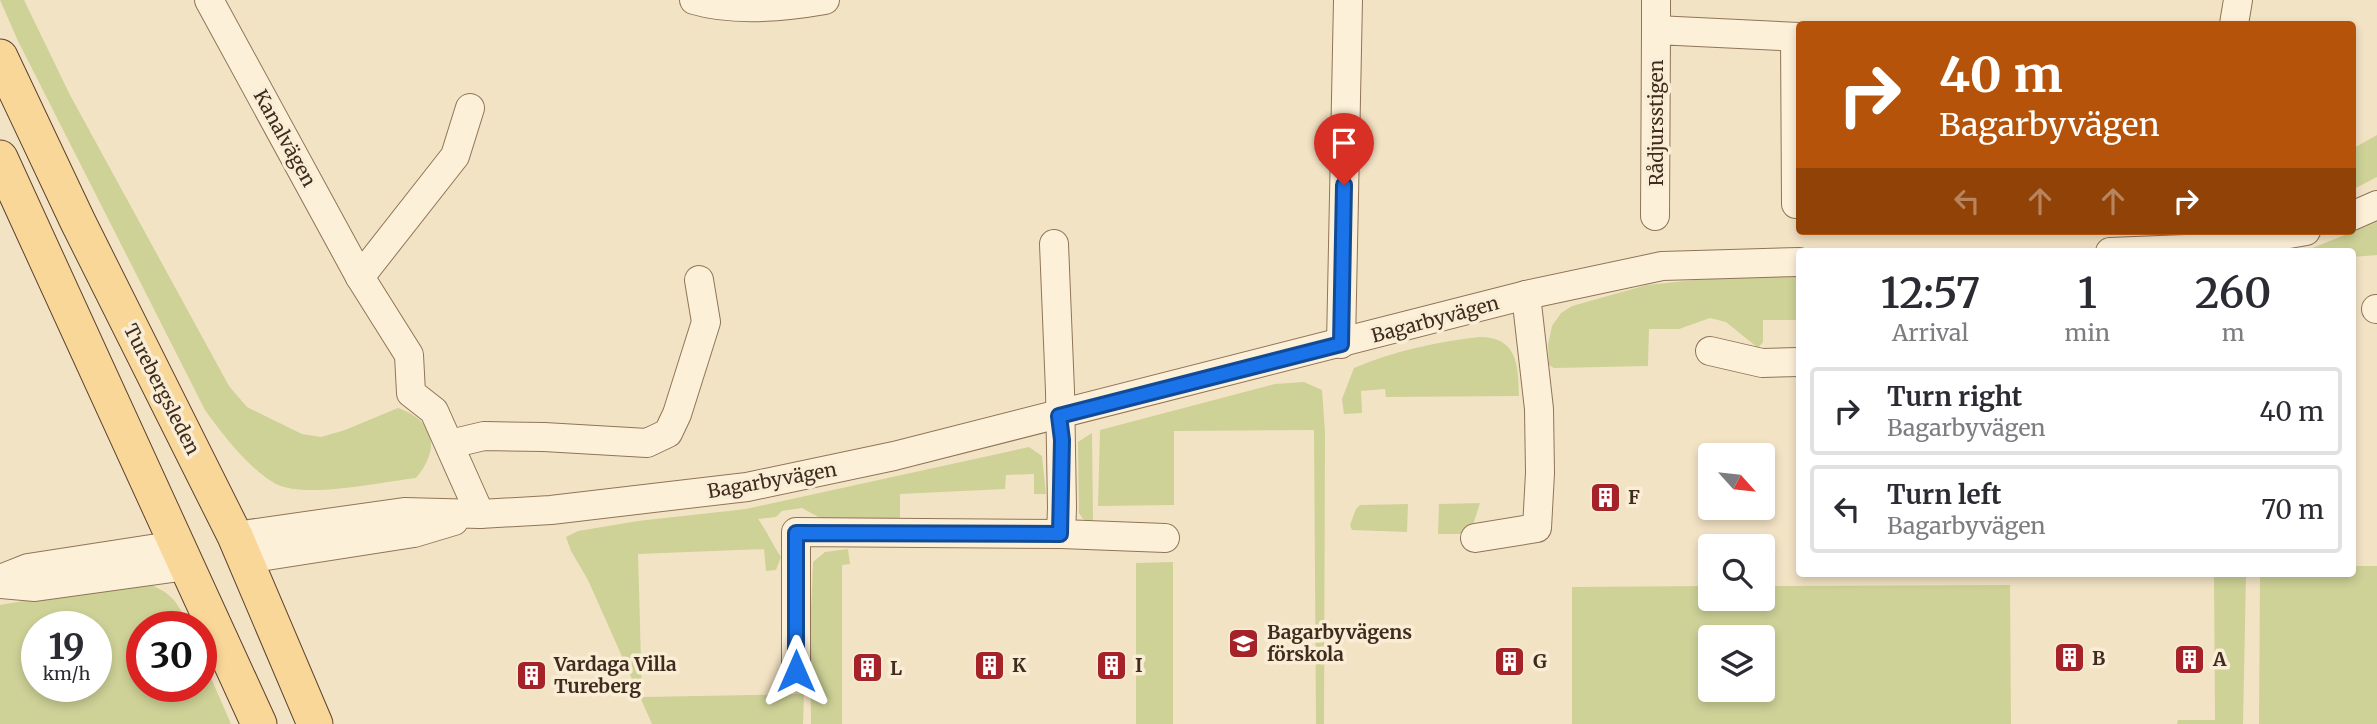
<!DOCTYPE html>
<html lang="en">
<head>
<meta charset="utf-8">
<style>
  body { margin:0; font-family:Merriweather,serif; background:#f7f7f7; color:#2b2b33; height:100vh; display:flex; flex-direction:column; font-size:26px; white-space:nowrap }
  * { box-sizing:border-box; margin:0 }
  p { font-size:23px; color:#7c7c81 }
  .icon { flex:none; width:38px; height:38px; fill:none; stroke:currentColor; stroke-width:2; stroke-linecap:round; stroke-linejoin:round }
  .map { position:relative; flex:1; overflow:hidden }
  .drawer { position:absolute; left:1796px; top:248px; width:560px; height:329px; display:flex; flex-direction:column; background:#fff; border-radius:7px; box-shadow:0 4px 10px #0003 }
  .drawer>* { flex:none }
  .guide { position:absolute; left:1796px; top:21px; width:560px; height:214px; border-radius:7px; box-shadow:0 4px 10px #0003; background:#b45309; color:#fff; overflow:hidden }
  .needle { width:46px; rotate:117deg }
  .tools { position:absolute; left:1698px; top:443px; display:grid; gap:14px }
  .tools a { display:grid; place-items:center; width:77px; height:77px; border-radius:7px; background:#fff; box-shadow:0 4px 10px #0003; font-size:35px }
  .speed { position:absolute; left:21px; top:611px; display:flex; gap:14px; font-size:35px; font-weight:700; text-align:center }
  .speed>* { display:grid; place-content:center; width:91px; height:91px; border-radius:50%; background:#fff; box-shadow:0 4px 10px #0003; line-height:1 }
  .speed small { font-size:18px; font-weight:400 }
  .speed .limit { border:10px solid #d22; background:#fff; color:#111 }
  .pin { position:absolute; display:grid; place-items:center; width:60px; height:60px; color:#fff; margin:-72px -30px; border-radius:50% 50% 50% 0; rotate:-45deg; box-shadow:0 0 7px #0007 }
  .pin .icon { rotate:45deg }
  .me { position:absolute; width:77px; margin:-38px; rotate:0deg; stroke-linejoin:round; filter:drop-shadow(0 0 5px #0008) }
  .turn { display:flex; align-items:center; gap:24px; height:147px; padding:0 28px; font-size:32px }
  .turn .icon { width:91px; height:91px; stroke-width:2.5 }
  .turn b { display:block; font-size:49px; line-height:60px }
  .lanes { display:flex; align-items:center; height:66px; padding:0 28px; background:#0003; justify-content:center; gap:35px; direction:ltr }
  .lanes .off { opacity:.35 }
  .eta { display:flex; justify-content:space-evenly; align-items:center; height:119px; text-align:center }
  .eta b { font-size:42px; font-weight:600; line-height:49px }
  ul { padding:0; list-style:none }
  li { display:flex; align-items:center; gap:21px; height:88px; margin:0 14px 10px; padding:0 14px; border:4px solid #e1e1e2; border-radius:7px }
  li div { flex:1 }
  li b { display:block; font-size:26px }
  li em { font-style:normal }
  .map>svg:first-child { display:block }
  .green { fill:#ced297; fill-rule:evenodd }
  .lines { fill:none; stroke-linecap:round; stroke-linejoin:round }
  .minor-casing { stroke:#907458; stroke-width:30 }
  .major-casing { stroke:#5d422d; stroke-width:37 }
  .minor { stroke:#fcf0d9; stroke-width:28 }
  .major { stroke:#f9d799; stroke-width:35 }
  .route-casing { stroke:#114b97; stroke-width:18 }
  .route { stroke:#1a73e8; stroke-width:12 }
  .labels { text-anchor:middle; stroke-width:7; stroke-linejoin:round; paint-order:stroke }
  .street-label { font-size:19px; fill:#3f2c1e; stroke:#f9edd5 }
  .poi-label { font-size:19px; font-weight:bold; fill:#3f2c1e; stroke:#f9edd5; text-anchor:start }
</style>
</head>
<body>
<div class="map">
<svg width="2377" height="724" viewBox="0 0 2377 724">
  <rect width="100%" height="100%" fill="#f3e3c5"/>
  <!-- green -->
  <g class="green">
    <path d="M0,0H24L70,95L229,386L247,407L302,434L321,437L345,430L398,408C435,421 441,448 416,478C382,482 305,499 276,484C251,471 221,433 205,410L18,41Z"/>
    <polygon points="2377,135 2377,177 2352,190 2352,149"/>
    <polygon points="2377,222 2377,255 2352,257 2352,252 2296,252 2310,249"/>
    <polygon points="1799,276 1799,320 1763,320 1763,342 1758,348 1726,322 1710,318 1679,329 1649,329 1648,366 1554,368 1549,365 1548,345 1552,326 1561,313 1572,306 1647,285 1714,278"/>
    <path d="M1479,337C1518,337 1518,365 1519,396L1386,397L1385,389L1361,391L1362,413L1344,414L1342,399L1354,368C1393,351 1437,342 1479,337Z"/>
    <polygon points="1304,382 1322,390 1325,432 1324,724 1316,724 1314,430 1174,431 1174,505 1098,506 1100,430 1275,384"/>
    <polygon points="1092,433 1093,519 1091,522 1083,519 1079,513 1078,442"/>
    <path d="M1029,447L1042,456L1046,494H1034V474L1006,475L1005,489L900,494V523L822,519L802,508L782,511L776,517L758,519C767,531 772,544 781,557L776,570L766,571L764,549L638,554L642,697L804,694L803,724H652L588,580L571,551L566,537L578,531L638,521L746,509Z"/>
    <polygon points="1480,503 1470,534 1438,534 1439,504"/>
    <polygon points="1408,504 1407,532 1352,530 1350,525 1356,509 1360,505"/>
    <polygon points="848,549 850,564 842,565 842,724 811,724 810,633 813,562 825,552"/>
    <polygon points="1173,562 1173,724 1136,724 1136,563"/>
    <polygon points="2352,566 2377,566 2377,724 2259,724 2260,574 2352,574"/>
    <polygon points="2214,574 2246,575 2243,724 2177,724 2178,720 2215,720"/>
    <path d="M146,583C173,593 177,602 189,626H142V686H201V655L231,724H0V605L124,584ZM37,626H96V686H37Z"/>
    <path d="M2010,585L2011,724H1572V587L1710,586V598H1762V586ZM1762,637V690H1710V637Z"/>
  </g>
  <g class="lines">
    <defs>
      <g id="minor">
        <polyline points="209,0 360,277 409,355 411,393 434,411 480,514"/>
        <path d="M694,0C734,12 785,7 825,0"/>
        <polyline points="1656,0 1656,30"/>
        <polyline points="2234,24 2238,0"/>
        <polyline points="1795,37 1796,204"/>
        <polyline points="1655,216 1656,30 1799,37"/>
        <polyline points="2352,216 2377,205"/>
        <polyline points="2110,252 2211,248 2306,231"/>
        <polyline points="360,277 455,156 470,108"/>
        <polyline points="2376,309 2377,309"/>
        <polyline points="1341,344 1348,0"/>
        <polyline points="1710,351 1762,363 1799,362"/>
        <polyline points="450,444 484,436 544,437 647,443 668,433 677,414 706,322 699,280"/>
        <polyline points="1061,534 1165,538"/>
        <polyline points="235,536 404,512 480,514 551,510 747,487 894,456 1526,295 1662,266 1799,262"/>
        <polyline points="1475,538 1537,528 1540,473 1539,409 1526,295"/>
        <polyline points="246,559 414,533 454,521"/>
        <polyline points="0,579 28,568 177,545"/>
        <polyline points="0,584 35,587 187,566"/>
        <polyline points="796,671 796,532 1061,534 1062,508 1060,391 1054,244"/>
      </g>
      <g id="major">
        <polyline points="0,57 78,222 235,536 315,724"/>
        <polyline points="0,158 259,724"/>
      </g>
    </defs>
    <!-- minor casing -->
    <use href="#minor" class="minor-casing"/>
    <!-- major casing -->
    <use href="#major" class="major-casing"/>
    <!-- minor -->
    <use href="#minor" class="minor"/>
    <!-- major -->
    <use href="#major" class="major"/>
  </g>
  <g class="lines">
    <defs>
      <polyline id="route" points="796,671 796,533 1060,534 1062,440 1059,416 1341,344 1344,185"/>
    </defs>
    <!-- route casing -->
    <use href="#route" class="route-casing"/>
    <!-- route -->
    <use href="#route" class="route"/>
  </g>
  <!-- icons -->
  <defs>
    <symbol id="building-square" viewBox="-11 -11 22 22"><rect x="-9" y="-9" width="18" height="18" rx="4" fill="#a52228" stroke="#f9edd5"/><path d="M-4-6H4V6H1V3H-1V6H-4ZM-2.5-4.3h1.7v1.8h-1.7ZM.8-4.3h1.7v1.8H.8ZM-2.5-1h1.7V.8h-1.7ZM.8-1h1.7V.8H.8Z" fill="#fff"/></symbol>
    <symbol id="school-square" viewBox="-11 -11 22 22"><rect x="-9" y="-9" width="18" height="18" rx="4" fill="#a52228" stroke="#f9edd5"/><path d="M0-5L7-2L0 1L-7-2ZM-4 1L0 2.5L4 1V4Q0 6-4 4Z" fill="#fff"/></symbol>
  </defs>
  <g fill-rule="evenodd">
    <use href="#building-square" x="1588" y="480" width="35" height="35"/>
    <use href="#school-square" x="1226" y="626" width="35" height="35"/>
    <use href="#building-square" x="2052" y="640" width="35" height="35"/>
    <use href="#building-square" x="2172" y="642" width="35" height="35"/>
    <use href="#building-square" x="1492" y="644" width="35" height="35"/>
    <use href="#building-square" x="972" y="648" width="35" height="35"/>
    <use href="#building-square" x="1094" y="648" width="35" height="35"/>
    <use href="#building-square" x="850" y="650" width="35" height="35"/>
    <use href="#building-square" x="514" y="658" width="35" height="35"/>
  </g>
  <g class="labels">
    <!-- street labels -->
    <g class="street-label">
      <text transform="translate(1656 123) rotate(-90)" y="7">Rådjursstigen</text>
      <text transform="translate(285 138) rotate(61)" y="7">Kanalvägen</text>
      <text transform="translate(1435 319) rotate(-15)" y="7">Bagarbyvägen</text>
      <text transform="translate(162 389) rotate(63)" y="7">Turebergsleden</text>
      <text transform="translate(772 480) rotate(-10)" y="7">Bagarbyvägen</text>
    </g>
    <!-- poi labels -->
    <g class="poi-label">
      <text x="1628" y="504">F</text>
      <text x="1267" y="639">Bagarbyvägens<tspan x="1267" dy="22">förskola</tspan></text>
      <text x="2092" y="665">B</text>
      <text x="2213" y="666">A</text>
      <text x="1533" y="668">G</text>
      <text x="554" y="671">Vardaga Villa<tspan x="554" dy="22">Tureberg</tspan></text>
      <text x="1012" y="672">K</text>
      <text x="1135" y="672">I</text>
      <text x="890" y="675">L</text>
    </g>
  </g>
</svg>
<div class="tools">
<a><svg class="needle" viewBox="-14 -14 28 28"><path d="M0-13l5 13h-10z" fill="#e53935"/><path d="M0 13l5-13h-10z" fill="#7c7c81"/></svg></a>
<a><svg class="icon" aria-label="search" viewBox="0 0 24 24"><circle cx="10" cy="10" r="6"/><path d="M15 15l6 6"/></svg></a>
<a><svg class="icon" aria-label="layers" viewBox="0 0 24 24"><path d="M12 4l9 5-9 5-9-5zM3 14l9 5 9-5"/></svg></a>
</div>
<div class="speed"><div>19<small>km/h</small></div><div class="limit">30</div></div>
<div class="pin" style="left:1344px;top:185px;background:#d93025"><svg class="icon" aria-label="arrive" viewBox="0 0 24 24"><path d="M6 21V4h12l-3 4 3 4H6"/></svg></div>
<svg class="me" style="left:796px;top:671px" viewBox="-20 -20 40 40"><path d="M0-17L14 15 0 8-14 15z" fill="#1a73e8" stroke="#fff" stroke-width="4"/></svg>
<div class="guide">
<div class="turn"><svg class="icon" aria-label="right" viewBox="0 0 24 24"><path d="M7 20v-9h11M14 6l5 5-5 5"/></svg><div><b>40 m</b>Bagarbyvägen</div></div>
<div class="lanes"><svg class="icon off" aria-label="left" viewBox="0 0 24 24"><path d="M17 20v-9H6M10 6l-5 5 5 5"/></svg><svg class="icon off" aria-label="ahead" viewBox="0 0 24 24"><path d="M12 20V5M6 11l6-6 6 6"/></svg><svg class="icon off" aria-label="ahead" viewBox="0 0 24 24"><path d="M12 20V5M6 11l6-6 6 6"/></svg><svg class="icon" aria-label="right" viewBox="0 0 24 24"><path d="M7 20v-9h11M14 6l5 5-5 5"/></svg></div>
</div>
<section class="drawer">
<div class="eta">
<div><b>12:57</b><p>Arrival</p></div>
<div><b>1</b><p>min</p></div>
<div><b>260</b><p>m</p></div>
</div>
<ul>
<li><svg class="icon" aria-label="right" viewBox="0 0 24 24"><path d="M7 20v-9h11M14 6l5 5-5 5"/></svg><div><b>Turn right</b><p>Bagarbyvägen</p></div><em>40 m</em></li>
<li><svg class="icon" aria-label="left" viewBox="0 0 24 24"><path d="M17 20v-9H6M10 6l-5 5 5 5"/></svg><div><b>Turn left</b><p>Bagarbyvägen</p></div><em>70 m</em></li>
</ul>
</section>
</div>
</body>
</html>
